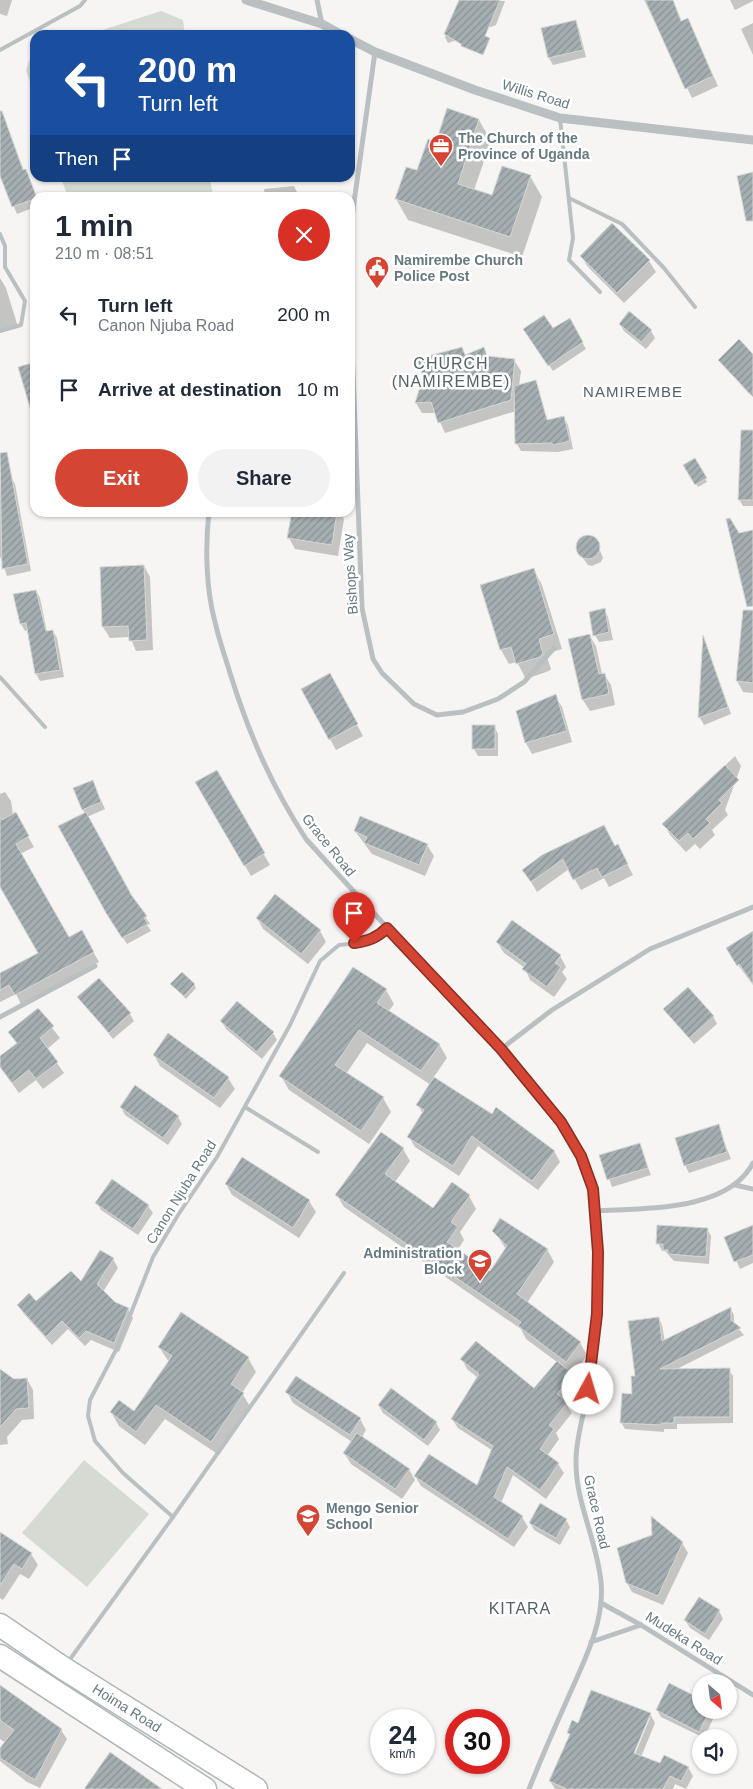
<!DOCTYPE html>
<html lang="en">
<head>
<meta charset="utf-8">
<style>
  body { margin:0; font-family:Arial,sans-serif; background:#f2f2f3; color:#1f2937; height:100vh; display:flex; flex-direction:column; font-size:19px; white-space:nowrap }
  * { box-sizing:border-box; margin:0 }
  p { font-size:16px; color:#747a83 }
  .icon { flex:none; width:28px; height:28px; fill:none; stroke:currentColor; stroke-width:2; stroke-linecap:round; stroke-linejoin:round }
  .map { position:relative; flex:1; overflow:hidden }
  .sheet { position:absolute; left:30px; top:192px; width:325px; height:325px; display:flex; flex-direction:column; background:#fff; border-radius:15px; box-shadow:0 1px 4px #0004 }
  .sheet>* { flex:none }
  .hud { position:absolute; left:30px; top:30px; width:325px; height:152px; border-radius:15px; box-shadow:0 1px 4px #0004; background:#1a4fa0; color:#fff; overflow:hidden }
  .needle { width:32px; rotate:152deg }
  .controls { position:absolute; left:692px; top:1674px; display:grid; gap:10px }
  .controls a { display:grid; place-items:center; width:45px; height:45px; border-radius:50%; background:#fff; box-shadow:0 1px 4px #0004; font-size:25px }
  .speed { position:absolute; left:370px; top:1709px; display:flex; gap:10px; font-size:25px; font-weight:700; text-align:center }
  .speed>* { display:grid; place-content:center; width:65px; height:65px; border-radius:50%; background:#fff; box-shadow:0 1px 4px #0004; line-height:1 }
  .speed small { font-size:12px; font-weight:400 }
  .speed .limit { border:8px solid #d22; background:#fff; color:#111 }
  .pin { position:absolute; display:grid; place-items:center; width:42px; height:42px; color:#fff; margin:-51px -21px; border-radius:50% 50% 50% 0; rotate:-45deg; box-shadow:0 0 5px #0007 }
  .pin .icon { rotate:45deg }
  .me { position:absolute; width:55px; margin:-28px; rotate:6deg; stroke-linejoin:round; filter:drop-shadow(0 0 4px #0008) }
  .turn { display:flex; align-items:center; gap:18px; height:105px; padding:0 25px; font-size:22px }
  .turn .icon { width:65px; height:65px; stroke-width:2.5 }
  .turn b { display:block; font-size:35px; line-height:42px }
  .then { display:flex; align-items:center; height:48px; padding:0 25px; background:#0003; gap:10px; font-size:19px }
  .round { display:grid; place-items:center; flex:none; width:52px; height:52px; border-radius:26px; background:#f2f2f3 }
  .head { display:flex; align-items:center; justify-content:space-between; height:85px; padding:0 25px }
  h1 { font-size:30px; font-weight:700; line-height:38px }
  .button { display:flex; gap:10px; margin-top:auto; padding:10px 25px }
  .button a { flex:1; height:58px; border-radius:30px; background:#d44534; color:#fff; font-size:20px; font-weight:700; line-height:58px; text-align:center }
  .button a+a { background:#f2f2f3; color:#1f2937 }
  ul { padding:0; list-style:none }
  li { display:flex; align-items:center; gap:15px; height:75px; padding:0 25px }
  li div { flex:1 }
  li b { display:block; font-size:19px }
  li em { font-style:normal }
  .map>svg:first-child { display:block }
  .green { fill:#d6dad2 }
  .shadow { fill:#0003; fill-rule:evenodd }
  .building { fill:url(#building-hatch); stroke:#d7d7d5 }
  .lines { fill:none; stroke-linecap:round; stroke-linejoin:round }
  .secondary-casing { stroke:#afb6b9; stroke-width:25 }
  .service { stroke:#bac0c2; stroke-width:4 }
  .minor { stroke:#bac0c2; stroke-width:5 }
  .tertiary { stroke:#bac0c2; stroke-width:9 }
  .secondary { stroke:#fff; stroke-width:22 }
  .route-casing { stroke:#8a2d22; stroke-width:12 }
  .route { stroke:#d44534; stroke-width:9 }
  .labels { text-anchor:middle; stroke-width:5; stroke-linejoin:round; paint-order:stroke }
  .street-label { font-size:14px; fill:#677981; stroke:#fff }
  .poi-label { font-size:14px; font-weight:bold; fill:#677981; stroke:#fff; text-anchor:start }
  .neighbourhood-label { font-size:15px; letter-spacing:1px; fill:#546167; stroke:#fff }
  .quarter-label { font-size:16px; letter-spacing:1px; fill:#546167; stroke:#fff }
</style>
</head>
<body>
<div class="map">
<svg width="753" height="1789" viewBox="0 0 753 1789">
  <defs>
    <pattern id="building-hatch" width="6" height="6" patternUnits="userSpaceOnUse" patternTransform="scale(1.25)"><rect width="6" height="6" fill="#a5aeb1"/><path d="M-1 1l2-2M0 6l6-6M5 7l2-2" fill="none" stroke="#8a9295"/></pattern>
  </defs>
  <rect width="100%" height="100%" fill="#f6f5f3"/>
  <!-- green -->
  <g class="green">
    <polygon points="161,11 183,20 185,35 87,35"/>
    <polygon points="35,52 35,97 26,70 32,53"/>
    <polygon points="61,178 210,178 213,197 68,197"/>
    <polygon points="84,1460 149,1514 87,1587 22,1533"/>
  </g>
  <!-- shadow -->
  <g class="shadow">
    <polygon points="0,0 12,0 7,16 0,14"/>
    <polygon points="461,0 505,1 496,25 448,43 445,37"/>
    <polygon points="644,0 673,0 682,22 692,29 718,86 692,98"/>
    <polygon points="730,0 753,0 753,1 735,10"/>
    <polygon points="575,22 579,29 586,57 553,65 549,58 542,29"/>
    <polygon points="753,23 753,55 741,29"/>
    <polygon points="3,117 35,198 35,207 17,214 0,173 0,118"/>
    <polygon points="479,120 491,141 474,190 493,197 530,176 542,197 522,257 408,220 396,199 437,143"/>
    <polygon points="294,186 300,198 265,198 264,189"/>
    <polygon points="612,225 649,261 656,272 624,303 588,267 581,256"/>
    <polygon points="0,278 6,288 18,327 0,333"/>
    <polygon points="569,320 586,349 553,371 529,336 553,330"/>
    <polygon points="620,324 651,331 655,338 646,349 624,331"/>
    <polygon points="461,348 466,356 483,348 488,358 514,360 521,371 519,386 535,382 548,421 564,418 568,425 573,449 558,452 521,451 517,444 516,411 445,433 436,413 422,413 416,403"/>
    <polygon points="753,356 753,390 749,394 719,360"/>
    <polygon points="753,432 753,506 743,506 739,499"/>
    <polygon points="695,460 707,482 698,487 685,465"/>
    <polygon points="11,477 15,484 31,571 7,576 0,556 0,479"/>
    <polygon points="293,512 340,512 344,519 338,556 295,549 289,538"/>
    <polygon points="588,536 596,540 603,558 601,562 592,566 588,565 577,550 580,540"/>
    <polygon points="144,566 150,577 153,650 136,651 130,637 110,638 103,627"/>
    <polygon points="534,570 542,585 562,649 546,654 551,669 549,671 526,679 517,662 509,664 501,650"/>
    <polygon points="36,591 40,598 47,632 53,631 57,638 64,677 40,681 36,674 28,630 25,631 21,624"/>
    <polygon points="604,610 608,617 613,640 599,642 595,635"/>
    <polygon points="753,626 753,693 743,692 737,681"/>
    <polygon points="589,635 596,646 602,674 604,674 611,685 615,705 590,711 583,700 570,640"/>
    <polygon points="704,638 731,714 704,725 700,718"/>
    <polygon points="336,686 363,736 336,750 330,739"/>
    <polygon points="555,696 562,707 572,742 532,754 526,743 517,712"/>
    <polygon points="494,726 498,734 498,756 478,756 474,749"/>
    <polygon points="735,756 741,766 725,810 728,815 712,830 715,835 700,849 695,844 686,852 670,835 664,824"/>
    <polygon points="216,772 270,865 251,876 197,783"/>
    <polygon points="93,782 105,809 87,817 132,898 150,924 147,925 151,931 127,944 112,921 83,809"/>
    <polygon points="5,792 11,801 13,815 15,814 34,847 20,854 68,938 87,941 99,962 21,1004 16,994 0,1002 0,975 40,953 0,884 0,794"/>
    <polygon points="355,831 427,845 434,856 425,876 372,854"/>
    <polygon points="615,847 623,856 633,875 609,887 604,878 581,890 569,869 537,892 524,870 543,856"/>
    <polygon points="257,918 320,931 326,942 308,964 263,929"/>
    <polygon points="753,938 753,985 732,957"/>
    <polygon points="497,942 560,956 566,967 562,972 567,979 554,997 530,980 525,968 504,953"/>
    <polygon points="172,984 194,984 196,988 186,999"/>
    <polygon points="386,990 394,1004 388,1012 439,1044 447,1058 433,1078 554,1151 560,1162 538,1190 478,1146 459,1176 415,1147 409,1137 423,1114 418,1105 431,1085 367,1043 346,1074 383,1098 391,1112 369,1144 289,1090 281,1076"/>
    <polygon points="78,997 130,1014 134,1021 113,1039"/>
    <polygon points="38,1010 60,1038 47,1049 64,1073 43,1089 36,1080 19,1093 0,1067 0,1057 17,1044 9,1032"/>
    <polygon points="664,1010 713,1016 717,1024 694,1044"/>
    <polygon points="222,1022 273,1033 277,1040 262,1059 226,1029"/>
    <polygon points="154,1055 228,1078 235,1089 220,1108 160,1066"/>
    <polygon points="121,1107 178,1117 182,1124 168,1145 125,1115"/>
    <polygon points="718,1126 731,1159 689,1173 685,1165"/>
    <polygon points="639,1144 651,1175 612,1187 601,1156"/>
    <polygon points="403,1149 410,1161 395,1182 433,1210 469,1196 476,1209 460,1232 464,1240 457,1251 490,1273 506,1249 494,1231 547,1249 554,1262 527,1303 580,1343 587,1355 573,1376 578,1385 564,1401 572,1413 556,1433 559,1439 547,1456 558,1464 564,1473 546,1499 513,1475 501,1503 522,1517 528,1527 514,1547 421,1486 415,1476 477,1487 493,1451 458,1428 452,1419 478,1378 467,1369 462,1359 534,1390 557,1362 526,1339 521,1329 344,1207 337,1195"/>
    <polygon points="243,1159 309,1201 316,1212 299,1238 232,1195 226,1184"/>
    <polygon points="112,1181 148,1206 153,1213 138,1235 101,1210 97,1203"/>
    <polygon points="753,1227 753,1263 740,1269 726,1238"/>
    <polygon points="707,1229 711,1236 709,1264 674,1261 665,1251 662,1251 658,1243"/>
    <polygon points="113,1259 118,1268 103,1292 114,1303 128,1309 133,1318 119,1352 91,1340 85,1346 68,1329 52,1345 24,1314 18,1305 36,1303 81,1284"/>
    <polygon points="730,1308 734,1315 734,1324 744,1335 675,1370 729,1370 733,1376 733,1423 677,1424 677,1429 664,1429 664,1432 625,1429 621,1422 634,1395 636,1377 659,1318 662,1325 665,1342"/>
    <polygon points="159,1347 248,1358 256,1372 242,1393 251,1408 219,1455 165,1419 145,1445 119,1426 111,1412 134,1413 169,1362"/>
    <polygon points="0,1370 13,1380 27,1379 33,1390 34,1419 22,1420 7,1437 8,1444 0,1445"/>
    <polygon points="287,1392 360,1419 366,1430 362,1437 409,1469 415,1480 402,1499 351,1464 344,1453 352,1442 293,1403"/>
    <polygon points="379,1406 436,1423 440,1430 428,1446 383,1413"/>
    <polygon points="566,1520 570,1527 560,1545 534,1530 530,1523"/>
    <polygon points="0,1533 31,1554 38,1565 29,1579 20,1574 3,1600 0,1598"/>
    <polygon points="682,1543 688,1553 663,1605 632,1592 627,1583"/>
    <polygon points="719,1611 723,1619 709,1640 690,1628 685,1620"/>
    <polygon points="670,1685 701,1700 701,1710 715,1710 716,1713 704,1738 661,1717 657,1710"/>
    <polygon points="0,1687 61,1730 67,1739 40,1788 27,1782 0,1761 0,1751 6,1743 0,1739"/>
    <path d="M650,1714L655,1723L641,1757L661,1765L688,1767L693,1776L686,1789L675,1784L673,1789H555L550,1781L570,1736L568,1733L579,1725ZM647,1718H650L633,1759L631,1758Z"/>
  </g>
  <!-- building -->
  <g class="building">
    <polygon points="459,0 500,0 485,36 490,38 483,55 461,46 461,44 444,34"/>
    <polygon points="645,0 673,0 681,21 688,18 713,76 685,89"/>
    <polygon points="576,20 583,50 548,58 541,28"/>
    <polygon points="447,108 479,119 458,184 492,195 502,166 531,175 510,237 395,199 406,167 417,170 428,139 436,142"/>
    <polygon points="0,111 2,111 23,170 26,169 37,198 12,207 0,176"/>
    <polygon points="753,172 753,221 746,221 737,176"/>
    <polygon points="612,223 650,260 617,293 580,256"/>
    <polygon points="629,311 652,330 641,342 619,324"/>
    <polygon points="544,315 553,328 570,318 583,342 548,366 523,329"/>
    <polygon points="739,339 753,354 753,397 718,360"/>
    <polygon points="462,347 465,355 484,347 487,356 515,359 511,400 438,423 431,402 415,403 423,377 417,359"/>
    <polygon points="35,362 35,410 31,411 18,367"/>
    <polygon points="536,380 547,420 564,416 570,441 553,445 552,443 515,444 514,386"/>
    <polygon points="741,430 753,430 753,500 738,500"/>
    <polygon points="7,452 28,564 2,569 0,453"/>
    <polygon points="695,458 707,478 695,485 683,465"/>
    <polygon points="292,512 337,512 332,545 287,538"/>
    <polygon points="730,518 739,533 753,530 753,606 747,607 726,519"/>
    <circle cx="588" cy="547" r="12"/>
    <polygon points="144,565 147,640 129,641 128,626 102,627 100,567"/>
    <polygon points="534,568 554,634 539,639 543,654 540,657 516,664 511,647 500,650 480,585"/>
    <polygon points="36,590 46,631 53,630 60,670 35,674 26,623 20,624 13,594"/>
    <polygon points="605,608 609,632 593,636 589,612"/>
    <polygon points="743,610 753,610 753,683 736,681"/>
    <polygon points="590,634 599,674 605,673 609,694 582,700 568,639"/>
    <polygon points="703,635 728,707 698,718"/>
    <polygon points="330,673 358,724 329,740 301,689"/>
    <polygon points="556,694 567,731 525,743 516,711"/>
    <rect x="472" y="725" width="23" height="24"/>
    <polygon points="725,765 739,780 719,800 722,803 706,819 710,823 693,839 688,833 679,841 662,824"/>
    <polygon points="217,770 265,853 244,866 195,782"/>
    <polygon points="93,780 101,802 82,810 73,788"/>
    <polygon points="16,812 29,836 16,844 69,937 82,930 94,952 15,995 9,985 0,990 0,973 38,953 0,887 0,817 2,820"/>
    <polygon points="86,812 132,896 147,916 144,918 148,924 122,938 106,913 58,826"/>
    <polygon points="360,816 428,844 419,865 364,843 367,837 354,831"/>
    <polygon points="604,825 615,846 618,844 628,864 602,877 597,868 573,880 563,859 531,882 522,870 542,855"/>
    <polygon points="275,894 321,930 301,954 256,918"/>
    <polygon points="512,920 561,955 555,963 561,967 547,987 522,969 526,964 496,942"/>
    <polygon points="753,931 753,984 739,964 737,966 726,948"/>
    <polygon points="353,967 387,989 377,1003 440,1044 421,1071 359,1030 335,1065 384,1097 361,1131 279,1076"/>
    <polygon points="182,972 195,984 184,996 170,984"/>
    <polygon points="99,978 131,1013 109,1033 77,997"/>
    <polygon points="688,987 714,1016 689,1038 663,1009"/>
    <polygon points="237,1001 274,1032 257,1052 220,1021"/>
    <polygon points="38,1008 54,1026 40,1038 58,1062 36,1079 29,1070 12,1083 0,1067 0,1056 17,1043 8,1032"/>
    <polygon points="168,1033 229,1077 214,1098 153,1055"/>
    <polygon points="434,1077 492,1114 496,1107 555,1151 532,1181 472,1136 453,1166 407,1137 424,1110 416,1105"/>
    <polygon points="135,1085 179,1116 163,1138 120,1107"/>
    <polygon points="719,1124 727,1152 684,1166 675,1138"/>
    <polygon points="381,1132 404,1148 385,1174 433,1208 452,1182 470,1195 451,1222 458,1227 447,1242 490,1271 507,1246 492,1231 500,1218 548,1249 517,1294 581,1342 566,1362 518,1326 521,1322 335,1195"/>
    <polygon points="640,1143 648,1168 607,1180 599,1155"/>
    <polygon points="242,1157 310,1200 293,1228 225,1184"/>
    <polygon points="112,1179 149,1205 133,1229 95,1203"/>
    <polygon points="657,1225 708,1228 706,1257 668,1254 668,1250 663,1250 663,1244 656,1244"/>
    <polygon points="753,1225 753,1255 734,1262 724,1237"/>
    <polygon points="100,1250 114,1258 97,1284 115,1302 129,1308 114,1343 86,1331 79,1338 62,1321 46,1337 17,1305 29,1293 36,1301 71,1271 81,1281"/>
    <polygon points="731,1307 731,1320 741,1328 660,1369 730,1368 730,1417 674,1417 674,1423 661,1423 661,1425 620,1423 622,1393 632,1394 631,1376 635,1376 628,1321 659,1317 662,1341"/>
    <polygon points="181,1312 249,1357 231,1384 244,1393 211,1442 156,1405 136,1432 110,1412 119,1400 134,1411 172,1356 158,1347"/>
    <polygon points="476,1341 534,1388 557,1361 573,1374 557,1394 568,1402 549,1425 554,1429 540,1449 559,1463 540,1490 507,1467 494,1497 523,1516 508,1539 414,1476 429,1454 477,1485 493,1446 451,1419 479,1374 460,1359"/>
    <polygon points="0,1369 14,1379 27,1378 29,1408 16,1409 0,1427"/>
    <polygon points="296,1376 361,1418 350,1435 285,1392"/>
    <polygon points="391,1388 437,1422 424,1440 378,1405"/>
    <polygon points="357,1433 410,1469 395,1489 343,1453"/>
    <polygon points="540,1503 567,1519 556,1538 529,1523"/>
    <polygon points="651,1516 683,1542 658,1596 626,1583 617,1548 652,1535"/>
    <polygon points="0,1532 32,1553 22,1569 14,1564 0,1585"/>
    <polygon points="699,1597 720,1610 705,1634 684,1620"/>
    <polygon points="669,1683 701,1699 701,1710 710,1710 699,1732 656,1710"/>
    <polygon points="0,1685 62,1729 35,1780 0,1758 0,1748 14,1730 0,1720"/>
    <polygon points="591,1690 651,1713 634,1753 660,1763 664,1755 689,1767 681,1781 670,1776 663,1789 567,1789 549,1781 570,1734 567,1733 572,1720 578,1723"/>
    <polygon points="110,1752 162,1789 84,1789"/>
  </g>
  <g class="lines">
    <defs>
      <g id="secondary">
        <polyline points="0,1625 63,1668 256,1789"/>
        <polyline points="0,1656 205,1789"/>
      </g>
    </defs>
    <!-- secondary casing -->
    <use href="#secondary" class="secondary-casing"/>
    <!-- service -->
    <g class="service">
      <polyline points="0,50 80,6 85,0"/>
      <polyline points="560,118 573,238 569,260 600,292"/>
      <polyline points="569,198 622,224 664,268 695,307"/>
      <polyline points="0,234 5,246 5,267 25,301 21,325 0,331"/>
      <polyline points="0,677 45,727"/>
      <polyline points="245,1107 318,1152"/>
      <polyline points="173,1517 123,1473 95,1441 88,1416 90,1400 118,1346 153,1257 178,1215 217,1157 290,1025 320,961 339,945 367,942 379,936 387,928"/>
      <polyline points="68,1662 173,1517 344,1273"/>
    </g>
    <!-- minor -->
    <g class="minor">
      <polyline points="317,0 322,24"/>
      <polyline points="375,52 351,224 350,293 362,608 373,659 382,673 414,704 437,715 463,712 498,699 524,682 554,648"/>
      <path d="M209,512C205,547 206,589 215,622C219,640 225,656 230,673C249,734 271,785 306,839C349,887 393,934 438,982C493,1040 586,1127 596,1208C603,1268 597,1332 588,1391C584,1414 576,1438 576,1460C575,1502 597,1540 601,1582C605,1623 583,1663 567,1700C554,1729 541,1759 529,1789"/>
      <polyline points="0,1017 95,966"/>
      <polyline points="501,1049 552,1010 650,949 753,907"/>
      <polyline points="735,1185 753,1189"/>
      <path d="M596,1211C643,1208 728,1212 753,1163"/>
      <polyline points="601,1603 641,1625 753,1695"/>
      <polyline points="591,1642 641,1625"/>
    </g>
    <!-- tertiary -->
    <g class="tertiary">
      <polyline points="246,0 322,24 342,35"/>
      <polyline points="350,39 375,52 475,90 560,118 753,140"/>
    </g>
    <!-- secondary -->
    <use href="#secondary" class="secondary"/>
  </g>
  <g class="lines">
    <defs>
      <path id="route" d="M354,943C368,941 377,938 387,928L501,1049L561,1122L581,1156L593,1189L598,1252L597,1314L588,1389"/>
    </defs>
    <!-- route casing -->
    <use href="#route" class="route-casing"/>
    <!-- route -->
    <use href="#route" class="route"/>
  </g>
  <!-- icons -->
  <defs>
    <symbol id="office-pin" viewBox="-11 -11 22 30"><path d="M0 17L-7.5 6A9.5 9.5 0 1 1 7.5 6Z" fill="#d44534" stroke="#fff"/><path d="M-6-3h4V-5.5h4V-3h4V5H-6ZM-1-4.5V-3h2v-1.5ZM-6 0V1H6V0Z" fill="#fff"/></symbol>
    <symbol id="civic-pin" viewBox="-11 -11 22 30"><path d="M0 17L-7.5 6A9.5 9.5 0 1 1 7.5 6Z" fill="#d44534" stroke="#fff"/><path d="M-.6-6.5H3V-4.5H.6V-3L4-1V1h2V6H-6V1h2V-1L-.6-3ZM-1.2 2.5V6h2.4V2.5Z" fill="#fff"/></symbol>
    <symbol id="school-pin" viewBox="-11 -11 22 30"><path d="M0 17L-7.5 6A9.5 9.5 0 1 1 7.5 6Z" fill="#d44534" stroke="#fff"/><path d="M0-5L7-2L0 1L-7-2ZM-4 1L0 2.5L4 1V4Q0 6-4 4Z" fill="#fff"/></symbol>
  </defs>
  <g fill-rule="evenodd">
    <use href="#office-pin" x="427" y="132" width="28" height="38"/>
    <use href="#civic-pin" x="363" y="254" width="28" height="38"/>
    <use href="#school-pin" x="466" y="1247" width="28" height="38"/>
    <use href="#school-pin" x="294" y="1502" width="28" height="38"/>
  </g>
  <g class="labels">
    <!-- street labels -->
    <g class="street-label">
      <text transform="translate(536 94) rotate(17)" y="5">Willis Road</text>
      <text transform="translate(350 574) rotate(-94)" y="5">Bishops Way</text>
      <text transform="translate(329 845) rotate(51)" y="5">Grace Road</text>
      <text transform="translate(181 1192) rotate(-58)" y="5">Canon Njuba Road</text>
      <text transform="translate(597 1512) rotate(77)" y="5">Grace Road</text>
      <text transform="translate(684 1638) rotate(32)" y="5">Mudeka Road</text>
      <text transform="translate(127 1708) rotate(32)" y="5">Hoima Road</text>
    </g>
    <!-- poi labels -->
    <g class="poi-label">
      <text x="458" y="143">The Church of the<tspan x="458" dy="16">Province of Uganda</tspan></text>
      <text x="394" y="265">Namirembe Church<tspan x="394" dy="16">Police Post</tspan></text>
      <text x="462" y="1258" text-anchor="end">Administration<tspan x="462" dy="16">Block</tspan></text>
      <text x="326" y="1513">Mengo Senior<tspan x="326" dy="16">School</tspan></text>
    </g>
    <!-- neighbourhood labels -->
    <g class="neighbourhood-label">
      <text x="633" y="397">NAMIREMBE</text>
    </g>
    <!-- quarter labels -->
    <g class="quarter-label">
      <text x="451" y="369">CHURCH<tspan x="451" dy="18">(NAMIREMBE)</tspan></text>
      <text x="520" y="1614">KITARA</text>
    </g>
  </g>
</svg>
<div class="controls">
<a><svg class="needle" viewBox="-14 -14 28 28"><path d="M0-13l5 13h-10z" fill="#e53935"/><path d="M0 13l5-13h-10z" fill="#747a83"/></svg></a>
<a><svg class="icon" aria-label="sound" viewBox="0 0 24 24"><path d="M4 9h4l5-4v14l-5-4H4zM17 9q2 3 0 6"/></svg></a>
</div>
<div class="speed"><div>24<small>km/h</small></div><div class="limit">30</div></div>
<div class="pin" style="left:354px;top:943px;background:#d93025"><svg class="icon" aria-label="arrive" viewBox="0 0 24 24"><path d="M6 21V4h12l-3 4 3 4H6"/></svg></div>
<svg class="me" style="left:588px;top:1389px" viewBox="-20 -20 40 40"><circle r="19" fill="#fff"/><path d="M0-13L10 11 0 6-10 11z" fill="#d44534"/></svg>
<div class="hud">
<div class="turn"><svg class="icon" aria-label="left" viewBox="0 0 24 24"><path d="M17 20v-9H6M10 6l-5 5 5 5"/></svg><div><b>200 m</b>Turn left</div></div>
<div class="then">Then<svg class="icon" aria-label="arrive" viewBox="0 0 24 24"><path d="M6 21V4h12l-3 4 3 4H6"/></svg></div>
</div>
<section class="sheet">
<div class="head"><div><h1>1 min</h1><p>210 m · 08:51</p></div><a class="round" style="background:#d93025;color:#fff"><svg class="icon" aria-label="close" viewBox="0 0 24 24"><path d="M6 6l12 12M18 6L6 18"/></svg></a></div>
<ul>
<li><svg class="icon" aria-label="left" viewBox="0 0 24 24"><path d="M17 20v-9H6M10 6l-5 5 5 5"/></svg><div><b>Turn left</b><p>Canon Njuba Road</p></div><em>200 m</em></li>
<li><svg class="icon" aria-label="arrive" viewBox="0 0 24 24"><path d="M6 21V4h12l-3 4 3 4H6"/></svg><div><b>Arrive at destination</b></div><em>10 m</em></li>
</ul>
<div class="button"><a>Exit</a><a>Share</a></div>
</section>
</div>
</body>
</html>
